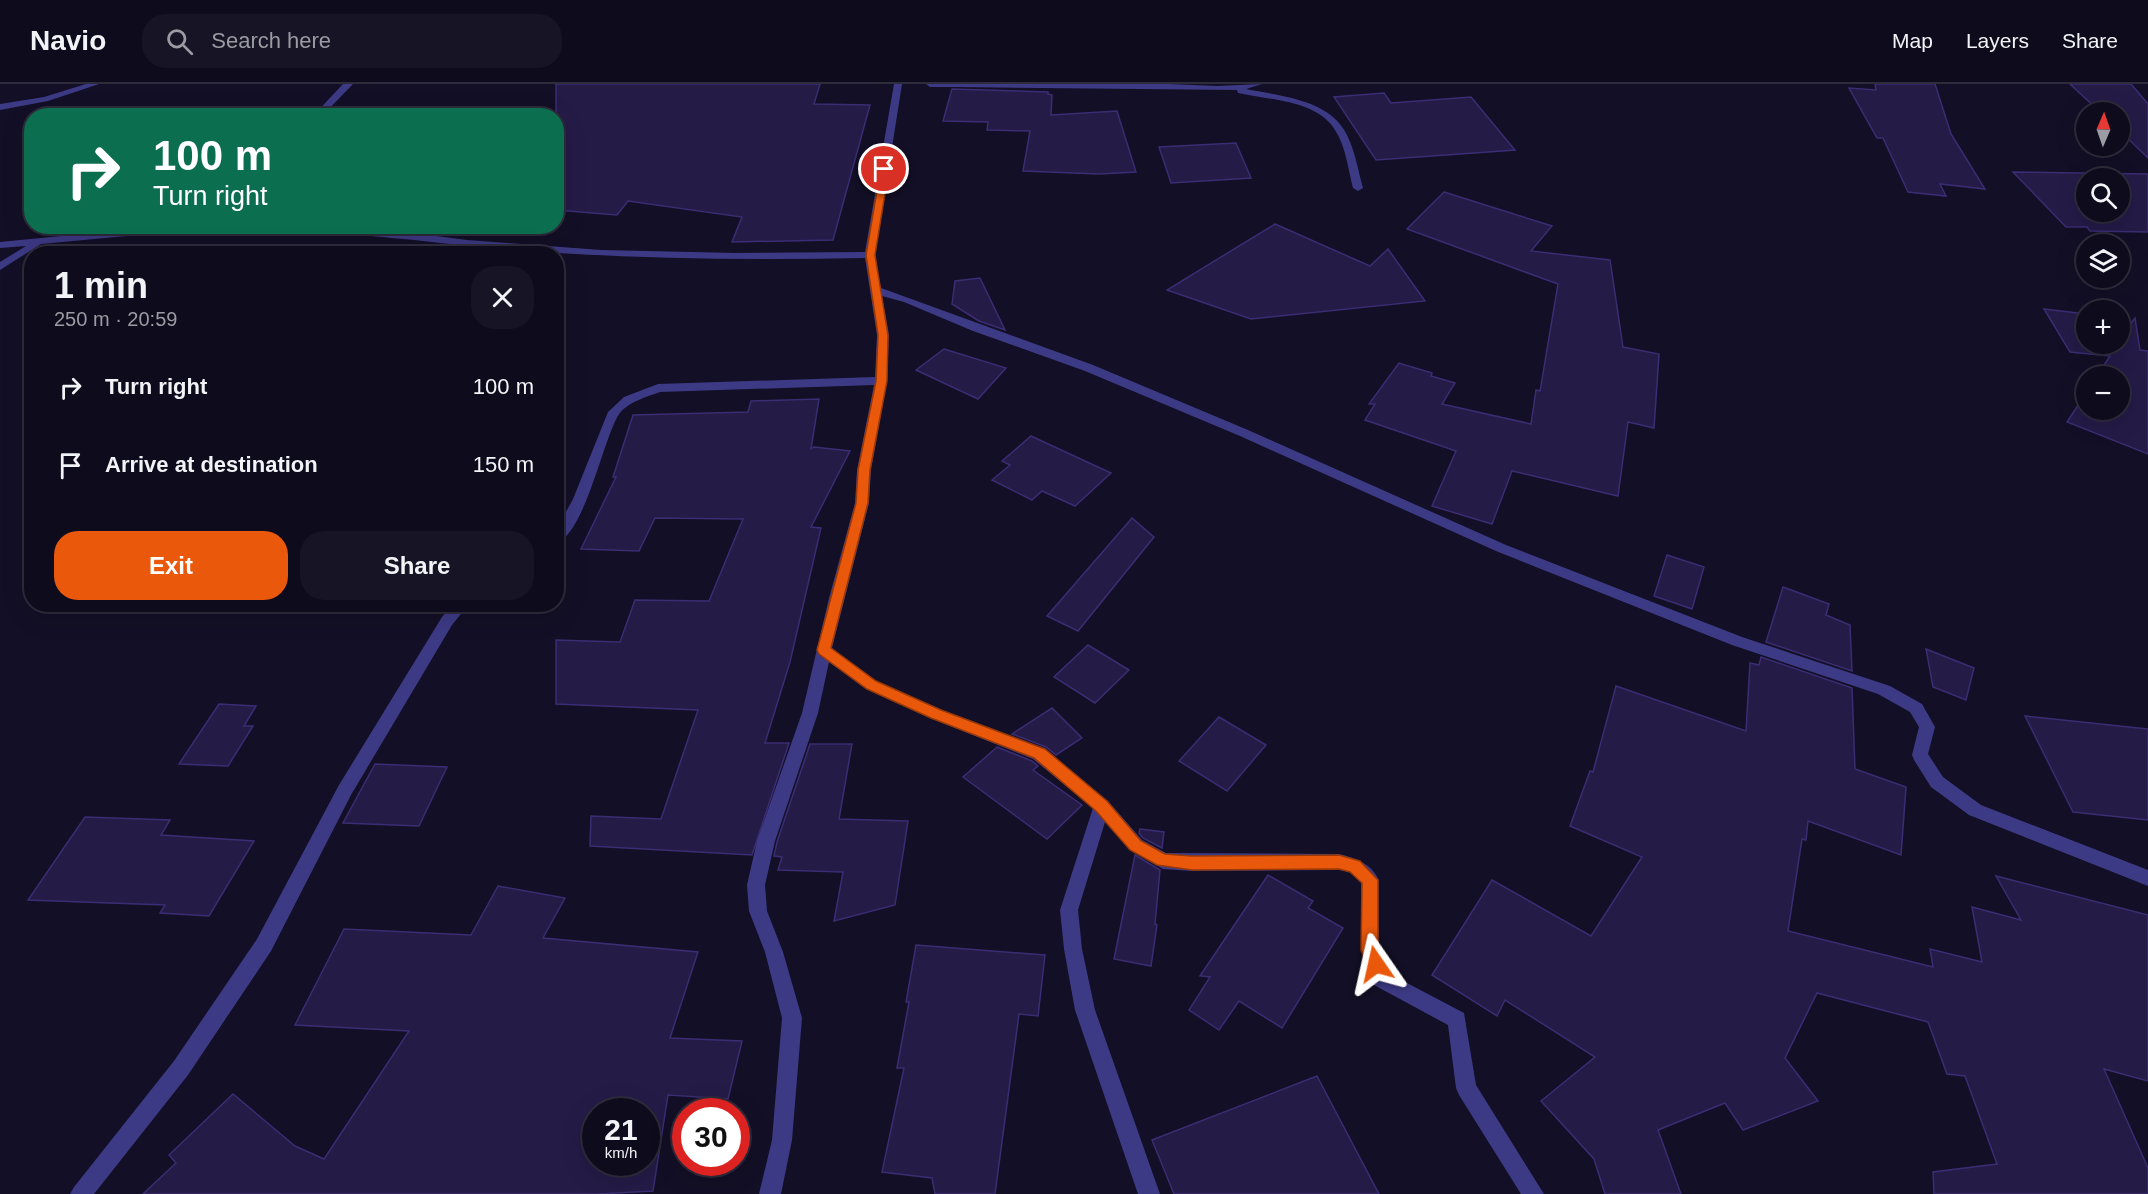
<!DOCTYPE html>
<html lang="en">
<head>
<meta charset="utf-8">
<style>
  body { margin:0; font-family:Arial,sans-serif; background:#171425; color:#f1f3f6; height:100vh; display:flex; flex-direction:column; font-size:22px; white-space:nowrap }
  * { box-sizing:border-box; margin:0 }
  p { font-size:20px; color:#9b9ba3 }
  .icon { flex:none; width:33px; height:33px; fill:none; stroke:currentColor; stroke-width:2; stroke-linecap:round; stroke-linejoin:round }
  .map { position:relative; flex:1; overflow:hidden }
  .details { position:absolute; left:24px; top:162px; width:540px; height:366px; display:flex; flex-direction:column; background:#0e0b1c; border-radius:24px; box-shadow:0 6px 24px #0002,0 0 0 2px #2e2b3b }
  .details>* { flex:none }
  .banner { position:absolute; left:24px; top:24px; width:540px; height:126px; border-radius:24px; box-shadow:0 6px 24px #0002,0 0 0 2px #2e2b3b; background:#0b6e4f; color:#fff; overflow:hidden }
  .needle { width:39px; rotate:2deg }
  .fabs { position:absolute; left:2076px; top:18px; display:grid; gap:12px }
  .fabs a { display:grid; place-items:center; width:54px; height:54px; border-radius:50%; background:#0e0b1c; box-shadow:0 6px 24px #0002,0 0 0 2px #2e2b3b; font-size:30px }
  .speed { position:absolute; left:582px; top:1014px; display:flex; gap:12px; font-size:30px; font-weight:700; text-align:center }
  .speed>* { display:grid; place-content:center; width:78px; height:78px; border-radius:50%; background:#0e0b1c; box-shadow:0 6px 24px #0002,0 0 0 2px #2e2b3b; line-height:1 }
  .speed small { font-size:15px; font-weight:400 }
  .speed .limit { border:9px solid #d22; background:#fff; color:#111 }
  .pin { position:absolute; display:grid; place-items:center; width:51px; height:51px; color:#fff; margin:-26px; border:3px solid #fff; border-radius:50%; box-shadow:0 2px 6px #0007 }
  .me { position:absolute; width:66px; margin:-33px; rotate:349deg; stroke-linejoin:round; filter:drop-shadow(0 0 4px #0008) }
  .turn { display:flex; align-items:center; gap:21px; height:126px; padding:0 30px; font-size:27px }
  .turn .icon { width:78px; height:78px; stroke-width:2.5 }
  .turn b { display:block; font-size:42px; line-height:51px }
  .round { display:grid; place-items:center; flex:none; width:63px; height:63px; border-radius:24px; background:#171425 }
  .overview { display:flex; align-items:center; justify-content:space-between; height:102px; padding:0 30px }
  h1 { font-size:36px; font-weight:700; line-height:45px }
  .primary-button { display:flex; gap:12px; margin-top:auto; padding:12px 30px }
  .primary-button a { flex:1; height:69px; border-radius:24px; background:#ea580c; color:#fff; font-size:24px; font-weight:700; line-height:69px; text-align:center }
  .primary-button a+a { background:#171425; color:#f1f3f6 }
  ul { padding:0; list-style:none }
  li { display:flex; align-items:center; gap:18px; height:78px; padding:0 30px }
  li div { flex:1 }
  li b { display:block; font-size:22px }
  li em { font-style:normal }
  header { display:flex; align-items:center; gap:36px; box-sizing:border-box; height:84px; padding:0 30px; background:#0e0b1c; border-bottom:2px solid #2e2b3b }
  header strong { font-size:28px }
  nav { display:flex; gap:33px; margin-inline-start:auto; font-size:21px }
  .search { width:420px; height:54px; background:#171425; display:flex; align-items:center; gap:15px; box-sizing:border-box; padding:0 21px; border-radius:24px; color:#9b9ba3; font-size:22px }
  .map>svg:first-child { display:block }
  .building { fill:#241b47; stroke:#3b2d73; stroke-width:1.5; fill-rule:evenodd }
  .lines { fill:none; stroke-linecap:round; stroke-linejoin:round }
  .minor { fill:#3d3a85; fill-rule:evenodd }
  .route { fill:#ea580c; stroke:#983908; stroke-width:1.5 }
</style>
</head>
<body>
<header>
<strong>Navio</strong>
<div class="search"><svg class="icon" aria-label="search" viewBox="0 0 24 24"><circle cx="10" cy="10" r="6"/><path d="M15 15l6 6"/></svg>Search here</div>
<nav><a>Map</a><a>Layers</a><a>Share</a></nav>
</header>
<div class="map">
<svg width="2148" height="1110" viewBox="0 0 2148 1110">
  <rect width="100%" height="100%" fill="#130f26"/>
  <!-- building -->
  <g class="building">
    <polygon points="556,0 820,0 814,20 870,21 833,156 732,158 742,133 628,117 617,131 556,126"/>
    <polygon points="1875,0 1935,0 1951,50 1985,105 1940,100 1946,112 1908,108 1883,54 1877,54 1849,4 1876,6"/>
    <polygon points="2070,0 2131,0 2148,20 2148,74 2120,47 2120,28 2100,28"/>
    <polygon points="952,5 1048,8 1048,10 1052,11 1051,31 1117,27 1136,88 1099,90 1023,87 1030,47 987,46 988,38 943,37"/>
    <polygon points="1384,9 1391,19 1471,13 1515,66 1376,76 1334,13"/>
    <polygon points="1236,59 1251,94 1171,99 1159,63"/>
    <path d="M2013,88L2148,90V148L2090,147L2087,143H2066ZM2086,94H2120V128H2086Z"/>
    <polygon points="1444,108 1552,142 1531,167 1610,176 1623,263 1659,270 1654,344 1628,338 1618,412 1512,387 1492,440 1432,422 1456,367 1365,336 1375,320 1369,320 1399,279 1432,289 1431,292 1455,299 1442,320 1531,340 1536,306 1540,307 1558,200 1407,145"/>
    <polygon points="1275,140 1370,182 1388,165 1425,217 1251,235 1167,206"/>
    <polygon points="980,194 1005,246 979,237 952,220 955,197"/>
    <polygon points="2044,225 2086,230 2086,260 2120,260 2120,237 2131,239 2135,234 2140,266 2148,267 2148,370 2067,338 2086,309 2086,326 2120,326 2120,292 2097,292 2110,272 2070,268"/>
    <polygon points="944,265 1006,284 978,315 916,286"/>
    <polygon points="819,315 811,365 814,363 850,367 811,443 821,444 790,578 765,659 789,659 752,771 590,762 591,732 661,735 698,626 556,620 556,556 620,558 635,516 709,517 743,435 655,434 639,467 581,465 616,393 613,393 633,331 748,328 751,317"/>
    <polygon points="1031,352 1111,389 1075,422 1042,407 1032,416 992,396 1010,381 1002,377"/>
    <polygon points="1132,434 1154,453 1078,547 1047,532"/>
    <polygon points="1667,471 1704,483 1692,525 1654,512"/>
    <polygon points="1783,503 1829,520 1826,531 1850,541 1852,587 1766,558"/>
    <polygon points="1088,561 1129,586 1095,619 1054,593"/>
    <polygon points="1926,565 1974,584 1966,616 1933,603"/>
    <polygon points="1761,573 1852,604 1855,685 1906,703 1901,771 1808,737 1806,756 1802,755 1788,847 1933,883 1930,865 1982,878 1972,823 2021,836 1996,792 2148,831 2148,997 2104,985 2148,1084 2148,1110 1934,1110 1933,1088 1997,1080 1965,992 1947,990 1928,938 1817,909 1785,974 1818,1017 1743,1046 1725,1019 1658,1046 1681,1110 1605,1110 1594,1075 1541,1017 1595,973 1505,916 1497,932 1432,891 1492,796 1591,852 1642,773 1570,742 1590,687 1593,688 1616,602 1746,647 1750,579 1759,581"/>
    <polygon points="219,620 256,622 244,642 253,642 228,682 179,680"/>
    <polygon points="1052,624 1082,654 1056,671 1046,663 1012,650"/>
    <polygon points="2025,632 2148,645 2148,736 2073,728"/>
    <polygon points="1219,633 1266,661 1227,707 1179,677"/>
    <polygon points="810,660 852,660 839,735 908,737 895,821 834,837 843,788 778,786 782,773 774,772 777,758"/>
    <polygon points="997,663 1032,677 1038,682 1033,686 1082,721 1047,755 963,693"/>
    <polygon points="375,680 447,683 419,742 343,739"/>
    <polygon points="85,733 170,736 161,751 254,757 209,832 160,829 165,821 28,816"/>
    <polygon points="1140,745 1164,748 1162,764 1143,754 1139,749"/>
    <polygon points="1135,771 1160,786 1155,840 1157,841 1151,882 1114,875"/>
    <polygon points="1268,791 1313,817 1308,824 1343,844 1282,944 1239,917 1219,946 1189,926 1210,893 1200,892"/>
    <path d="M498,802L565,814L543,854L698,868L670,954L742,957L728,1015L668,1011L653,1107L598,1110H143L176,1079L169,1071L233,1010L295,1062L324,1075L409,947L295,941L344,845L471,851ZM596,1028H646V1078H596Z"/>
    <polygon points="916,861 1045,871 1038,932 1019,930 995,1110 935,1110 932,1094 882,1088 904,984 897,984 909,918 906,918"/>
    <polygon points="1317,992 1379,1110 1174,1110 1152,1056"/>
  </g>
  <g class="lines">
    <!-- minor -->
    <g class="minor">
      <polygon points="86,0 99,0 48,17 0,26 0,20 44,13"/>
      <polygon points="343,0 353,0 322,32 313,32"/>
      <path d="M894,0H902L875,171L881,204L1093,281L1248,346L1506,461L1742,553L1890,602L1922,620L1935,643L1928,670L1943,693L1981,721L2148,786V802L1969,731L1931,703L1914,676L1912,671L1919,643L1910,628L1878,610L1732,561L1496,467L1240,352L1085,287L973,247L904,218L882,212L889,251L887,297L871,386L869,419L832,564L876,597L942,626L1045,665L1108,717L1142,756L1166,769L1339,770C1355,774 1371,779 1379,796V866L1388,889L1464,929L1476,1001L1544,1110H1521L1459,1011L1456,1004L1448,941L1374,901L1361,866V799L1350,788L1339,786L1192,787L1163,785L1130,766L1105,738L1078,826L1082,865L1095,926L1160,1110H1138L1075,926L1064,865L1060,826L1093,724L1033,675L930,634L866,605L829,578L818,629L775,757L765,801L767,827L783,868L802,934L792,1056L781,1110H759L772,1056L782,934L765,868L749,827L747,801L757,757L802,629L829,514L855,419L857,386L874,301L660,308C646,313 628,318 619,330C603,355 585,450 556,459V446L573,415L608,328L624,313L658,300L875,293L877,251L865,174C714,177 564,174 414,156C396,154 342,151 329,142H359L467,156L601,166L736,169L865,168Z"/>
      <path d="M926,0H1169L1217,2L1262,0L1246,5C1280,12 1330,15 1347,51C1355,67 1358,86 1363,104L1358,107L1353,104C1348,85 1346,63 1335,46C1317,16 1268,16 1238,9L1237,6L957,3H930Z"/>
      <polygon points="163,142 206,142 201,145 41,160 0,186 0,178 26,162 0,164 0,158"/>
      <polygon points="453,520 469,520 452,541 351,711 271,867 188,991 94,1110 70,1110 74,1103 174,977 257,855 339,701 442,533"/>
    </g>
  </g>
  <!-- route -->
  <polygon class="route" points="881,83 889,85 875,171 888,251 887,297 870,386 868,419 831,564 876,597 941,626 1045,665 1107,717 1141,757 1165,770 1192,772 1339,771 1360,777 1378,796 1378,866 1384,880 1381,886 1376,888 1370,886 1361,866 1362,799 1350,788 1339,785 1192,786 1157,781 1130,766 1096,727 1034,674 931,634 867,605 819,570 817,566 856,419 858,386 876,297 878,251 866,171"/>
</svg>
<div class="fabs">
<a><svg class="needle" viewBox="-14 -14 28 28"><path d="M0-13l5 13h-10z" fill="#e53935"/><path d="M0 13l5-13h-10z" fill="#9b9ba3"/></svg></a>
<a><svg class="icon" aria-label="search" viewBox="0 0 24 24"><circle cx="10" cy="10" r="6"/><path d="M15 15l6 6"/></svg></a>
<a><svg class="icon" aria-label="layers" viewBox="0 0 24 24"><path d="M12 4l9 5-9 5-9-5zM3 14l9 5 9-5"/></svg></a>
<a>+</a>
<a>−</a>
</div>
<div class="speed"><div>21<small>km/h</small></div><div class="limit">30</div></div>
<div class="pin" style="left:884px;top:85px;background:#d93025"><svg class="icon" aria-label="arrive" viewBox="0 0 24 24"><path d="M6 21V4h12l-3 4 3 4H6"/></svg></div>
<svg class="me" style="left:1376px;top:880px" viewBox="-20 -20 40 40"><path d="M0-17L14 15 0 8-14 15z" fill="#ea580c" stroke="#fff" stroke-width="4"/></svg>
<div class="banner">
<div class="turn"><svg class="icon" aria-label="right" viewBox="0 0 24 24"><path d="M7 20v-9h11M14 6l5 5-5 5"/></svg><div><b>100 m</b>Turn right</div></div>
</div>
<section class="details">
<div class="overview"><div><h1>1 min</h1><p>250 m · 20:59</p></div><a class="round"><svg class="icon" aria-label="close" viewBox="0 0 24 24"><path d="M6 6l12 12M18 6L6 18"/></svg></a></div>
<ul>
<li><svg class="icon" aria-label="right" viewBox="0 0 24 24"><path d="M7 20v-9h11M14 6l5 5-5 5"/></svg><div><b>Turn right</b></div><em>100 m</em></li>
<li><svg class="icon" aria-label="arrive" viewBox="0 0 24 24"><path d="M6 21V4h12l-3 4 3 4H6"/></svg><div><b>Arrive at destination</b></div><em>150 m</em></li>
</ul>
<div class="primary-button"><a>Exit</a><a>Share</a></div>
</section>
</div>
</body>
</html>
